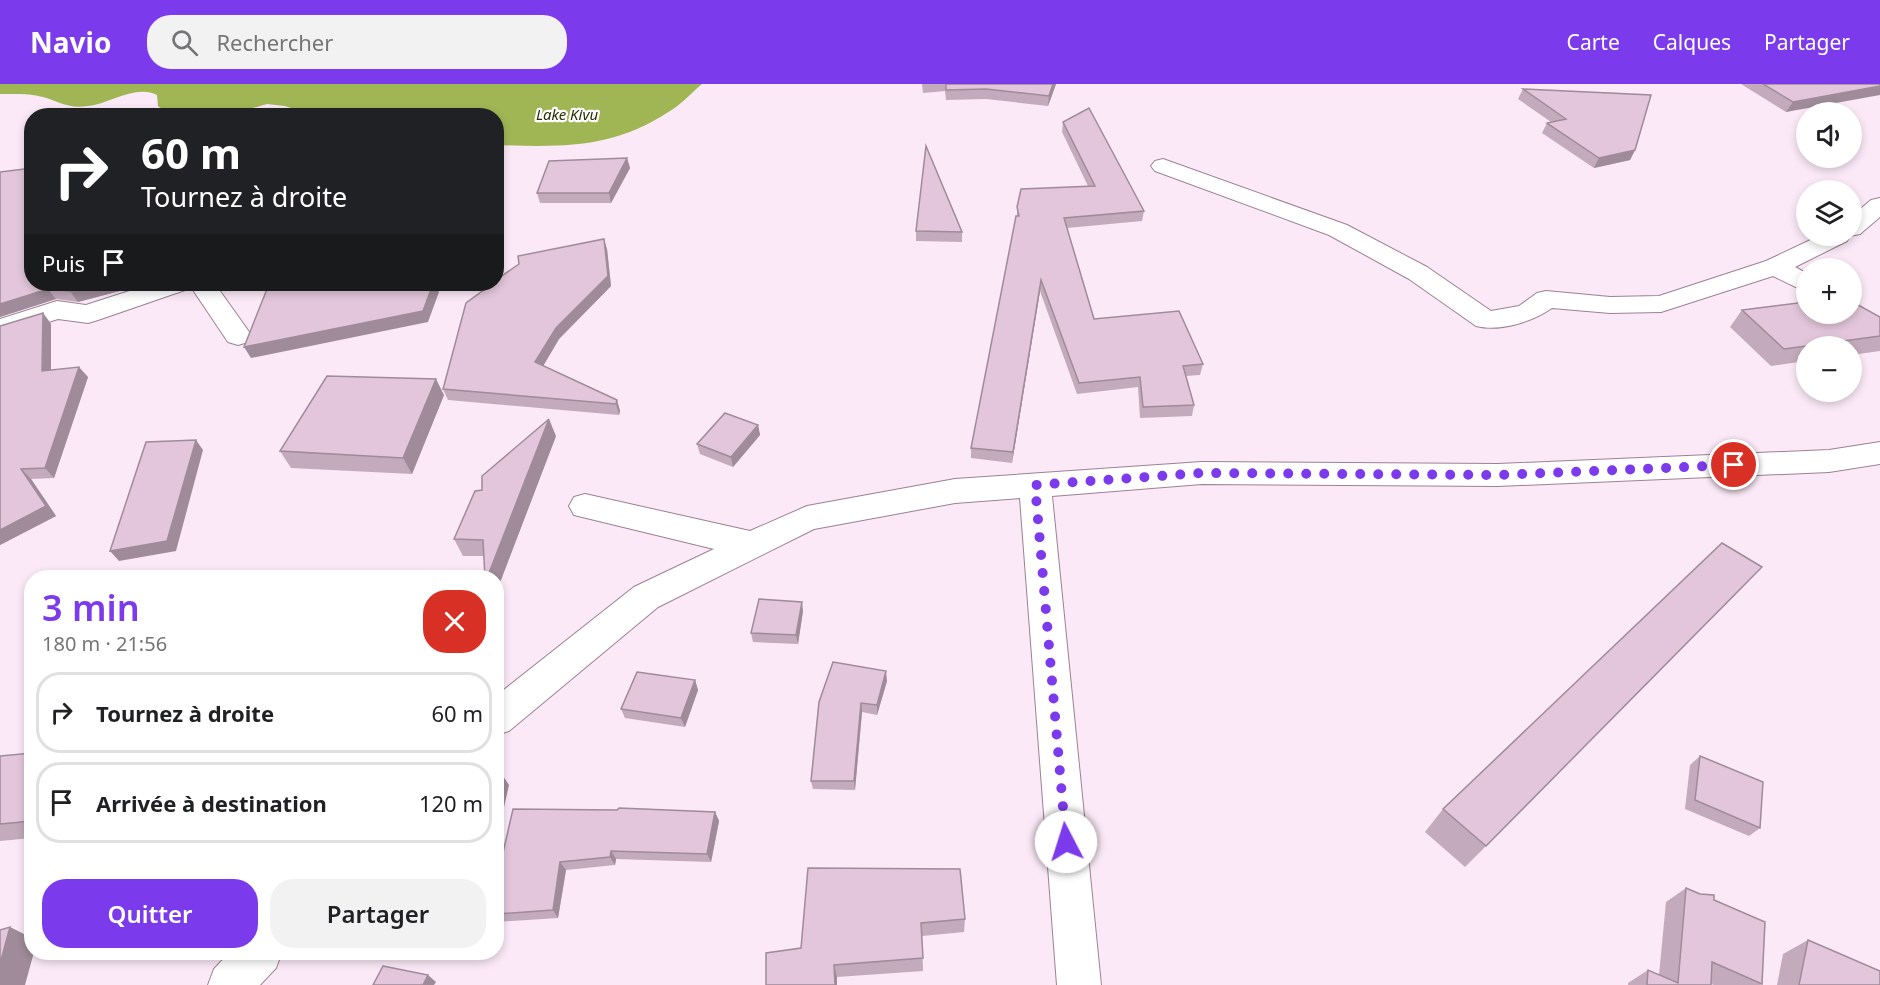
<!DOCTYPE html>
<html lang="fr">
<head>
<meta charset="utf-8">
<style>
  body { margin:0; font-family:"Noto Sans",sans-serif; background:#f2f2f2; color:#202124; height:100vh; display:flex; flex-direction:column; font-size:22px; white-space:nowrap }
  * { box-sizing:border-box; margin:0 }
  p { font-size:20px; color:#757577 }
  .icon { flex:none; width:33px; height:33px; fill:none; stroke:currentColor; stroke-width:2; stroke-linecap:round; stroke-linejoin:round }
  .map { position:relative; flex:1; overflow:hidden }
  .details { position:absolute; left:24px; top:486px; width:480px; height:390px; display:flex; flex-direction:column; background:#fff; border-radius:24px; box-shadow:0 3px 9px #0003 }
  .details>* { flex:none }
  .banner { position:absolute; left:24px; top:24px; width:480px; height:183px; border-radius:24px; box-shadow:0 3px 9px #0003; background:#202124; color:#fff; overflow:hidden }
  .fabs { position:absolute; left:1796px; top:18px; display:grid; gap:12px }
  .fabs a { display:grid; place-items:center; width:66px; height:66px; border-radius:50%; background:#fff; box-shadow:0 3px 9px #0003; font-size:30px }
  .pin { position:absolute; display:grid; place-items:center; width:51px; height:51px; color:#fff; margin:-26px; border:3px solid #fff; border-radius:50%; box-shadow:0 2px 6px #0007 }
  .me { position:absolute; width:66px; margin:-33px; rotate:355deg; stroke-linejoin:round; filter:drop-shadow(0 0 4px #0008) }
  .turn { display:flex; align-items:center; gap:21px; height:126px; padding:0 18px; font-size:27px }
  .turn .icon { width:78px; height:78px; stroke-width:2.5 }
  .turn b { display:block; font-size:42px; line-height:51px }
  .then { display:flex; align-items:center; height:57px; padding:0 18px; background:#0003; gap:12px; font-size:22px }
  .round { display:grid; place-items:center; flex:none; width:63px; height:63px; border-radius:24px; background:#f2f2f2 }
  .head { display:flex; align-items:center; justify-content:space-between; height:102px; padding:0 18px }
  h1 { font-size:36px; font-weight:600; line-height:45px; color:#7c3aed }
  .button { display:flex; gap:12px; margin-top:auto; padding:12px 18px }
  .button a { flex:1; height:69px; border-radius:24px; background:#7c3aed; color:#fff; font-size:24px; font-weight:600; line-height:69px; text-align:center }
  .button a+a { background:#f2f2f2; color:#202124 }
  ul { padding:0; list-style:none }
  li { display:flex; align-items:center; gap:18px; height:81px; margin:0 12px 9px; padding:0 6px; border:3px solid #e0e0e0; border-radius:24px }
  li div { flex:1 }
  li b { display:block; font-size:22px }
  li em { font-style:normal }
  header { display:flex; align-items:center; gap:36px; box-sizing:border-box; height:84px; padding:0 30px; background:#7c3aed; color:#fff }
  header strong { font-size:28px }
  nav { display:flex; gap:33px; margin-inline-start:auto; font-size:21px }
  .search { width:420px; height:54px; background:#f2f2f2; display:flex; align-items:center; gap:15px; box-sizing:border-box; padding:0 21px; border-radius:24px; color:#757577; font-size:22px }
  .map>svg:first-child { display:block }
  .water { fill:#a0b655 }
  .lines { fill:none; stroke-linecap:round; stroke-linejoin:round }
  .minor-casing { stroke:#9c8195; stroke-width:2 }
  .minor { fill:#fff; fill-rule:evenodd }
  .wall { fill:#c3aabc }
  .shaded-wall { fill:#9f8b99 }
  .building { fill:#e3c6db; stroke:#9f8b99; stroke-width:1.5 }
  .route { stroke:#7c3aed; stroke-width:10; stroke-dasharray:0 18 }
  .labels { text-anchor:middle; stroke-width:4.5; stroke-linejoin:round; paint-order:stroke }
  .far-water-label { font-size:15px; font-style:italic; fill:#272f05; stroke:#fff }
</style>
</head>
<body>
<header>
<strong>Navio</strong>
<div class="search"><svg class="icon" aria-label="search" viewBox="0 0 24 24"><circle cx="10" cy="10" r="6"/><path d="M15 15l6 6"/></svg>Rechercher</div>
<nav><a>Carte</a><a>Calques</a><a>Partager</a></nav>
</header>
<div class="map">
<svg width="1880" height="901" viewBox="0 0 1880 901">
  <rect width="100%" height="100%" fill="#fbe9f7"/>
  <!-- water -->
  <path class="water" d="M0,0H702C691,9 682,20 670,27C612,65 563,63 497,61L496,32H315L285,22L267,20L228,31L171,32L158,22L157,11C136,0 109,20 88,22C69,25 60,18 43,13C29,9 14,10 0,10Z"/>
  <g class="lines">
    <defs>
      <g id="minor">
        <path d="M1163,75L1347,141L1427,183L1491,227L1519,222L1537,209L1546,207L1610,213L1659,212L1766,177L1819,152H1851V133L1871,116L1880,114V133L1860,150L1850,152L1847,157L1795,183L1806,189V208L1773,192L1661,228L1610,229L1552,224C1532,238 1500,248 1476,242L1409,195L1329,151L1155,87L1151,82L1155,77Z"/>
        <polygon points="151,200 215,200 252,252 248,258 238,261 228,258 189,200 185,206 98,236 88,239 58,235 0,253 0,235 57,217 86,221"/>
        <polygon points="1880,358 1880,380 1829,388 1498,402 1202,400 1052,412 1101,901 1057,901 1020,414 955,419 814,445 658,523 509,647 496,651 496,612 634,503 714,465 574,431 569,422 574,413 585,410 750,447 807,422 955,395 1202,378 1498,380 1829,366"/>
        <polygon points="230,868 282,868 276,884 260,901 208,901 214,885"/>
      </g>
    </defs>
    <!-- minor casing -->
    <use href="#minor" class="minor-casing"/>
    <!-- minor -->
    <use href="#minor" class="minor"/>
  </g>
  <!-- wall -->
  <g class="wall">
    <polygon points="922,0 1056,0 1048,22 986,15 946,16 945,7 923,9"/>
    <polygon points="1741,0 1880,0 1786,28"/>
    <polygon points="1523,5 1635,66 1630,76 1594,84 1542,49 1547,39 1551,38 1518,15"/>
    <polygon points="1063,38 1144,127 1142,137 1067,144 1094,235 1203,280 1200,291 1186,292 1194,321 1192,332 1140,334 1138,303 1077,310 1040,207 1012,379 971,374 971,364 1017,132 1017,123 1088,102 1062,48"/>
    <polygon points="627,74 630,84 611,119 540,119 537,109"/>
    <polygon points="0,88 131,204 78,218 56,215 0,233"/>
    <polygon points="916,147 962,148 962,158 916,157"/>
    <polygon points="607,165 611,202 559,255 543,282 617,316 620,327 619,331 448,316 443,305 519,180"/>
    <polygon points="1742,226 1880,233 1880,267 1851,271 1851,262 1806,262 1806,277 1771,282 1730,243"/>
    <polygon points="43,229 51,240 51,286 88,293 54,394 31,395 56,432 0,461"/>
    <polygon points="444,311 412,390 291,384 280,367"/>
    <polygon points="758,341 760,351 733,383 700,370 697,360"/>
    <polygon points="556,352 496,509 484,472 463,472 454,455 482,406"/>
    <polygon points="1736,510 1465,783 1425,748 1443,725"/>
    <polygon points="803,527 798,560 753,558 751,549"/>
    <polygon points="695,596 698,606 685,643 625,634 621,625"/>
    <polygon points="887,597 877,631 862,628 855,706 813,705 811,697 819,618"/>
    <polygon points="32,669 32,754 0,757 0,672"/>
    <polygon points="1700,672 1760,744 1749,752 1685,725 1690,681"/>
    <polygon points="715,728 719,737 711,778 616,775 615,781 566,786 558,834 496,838 496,799"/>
    <polygon points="808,784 965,835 964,848 922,852 923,887 837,893 837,901 766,901 801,864"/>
    <polygon points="1686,804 1714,816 1762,900 1760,901 1714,901 1711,900 1711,901 1628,901 1628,899 1648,886 1659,891 1666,818"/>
    <polygon points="1808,856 1880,901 1777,901 1783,870"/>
  </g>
  <!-- shaded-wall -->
  <g class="shaded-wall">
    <polygon points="1053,0 1056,0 1048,22 1049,12"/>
    <polygon points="1880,2 1880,11 1786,28 1793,18"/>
    <polygon points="1635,66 1630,76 1594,84 1599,74"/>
    <polygon points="627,74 630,84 611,119 609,109"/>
    <polygon points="604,155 607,165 611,202 559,255 539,289 535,278"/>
    <polygon points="1041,196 1040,207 1012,379 1013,368"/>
    <polygon points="101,200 132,200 131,204 78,218 70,207"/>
    <polygon points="433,200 435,200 439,208 428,238 251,274 244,263"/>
    <polygon points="48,205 56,215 0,233 0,220"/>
    <polygon points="43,229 51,240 51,298 42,287"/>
    <polygon points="79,283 88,293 54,394 45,384"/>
    <polygon points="436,295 444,311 412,390 403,374"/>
    <polygon points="617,316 620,327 619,331 616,320"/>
    <polygon points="549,335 556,352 496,509 496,494 487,494"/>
    <polygon points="758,341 760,351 733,383 731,373"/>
    <polygon points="196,356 203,366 176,467 119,477 110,467"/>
    <polygon points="21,385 31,395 56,432 0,461 0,446"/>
    <polygon points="1762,483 1736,510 1465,783 1486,762"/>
    <polygon points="802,518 803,527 798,560 796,551"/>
    <polygon points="886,587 887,597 877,631 877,621"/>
    <polygon points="695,596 698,606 685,643 681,634"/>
    <polygon points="861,619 862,628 855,706 854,697"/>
    <polygon points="503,692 509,701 500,741 496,745 496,722"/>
    <polygon points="715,728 719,737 711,778 707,770"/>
    <polygon points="611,767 616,775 615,781 610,773"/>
    <polygon points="560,778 566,786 558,834 553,826"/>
    <polygon points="10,843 32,854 32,868 34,868 25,901 0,901 0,880"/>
    <polygon points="834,881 837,893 837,901 835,901"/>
    <polygon points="428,891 436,898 434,901 423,901"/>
  </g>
  <!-- building -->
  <g class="building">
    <polygon points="946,0 1053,0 1049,12 986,5 946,6"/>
    <polygon points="1763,0 1880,0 1880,2 1793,18"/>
    <polygon points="1523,5 1651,11 1635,66 1599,74 1547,39 1566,35"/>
    <polygon points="1089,24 1144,127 1064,134 1094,235 1179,227 1203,280 1183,282 1194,321 1143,323 1140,293 1079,299 1041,196 1013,368 971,364 1016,132 1019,132 1017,123 1021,105 1095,102 1063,38"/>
    <polygon points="926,62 962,148 916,147"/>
    <polygon points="627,74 609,109 537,109 549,77"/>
    <polygon points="32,84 32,200 101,200 70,207 48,205 0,220 0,88"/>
    <polygon points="604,155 608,192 556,244 535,278 617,316 616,320 443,305 466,219 492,200 496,200 496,196 519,180 518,172"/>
    <polygon points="269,200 433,200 423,227 244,263"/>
    <polygon points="1851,217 1880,233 1880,252 1784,265 1742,226 1806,218 1806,230 1851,230"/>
    <polygon points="43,229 42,287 79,283 45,384 21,385 46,422 0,446 0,242"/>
    <polygon points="327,292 436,295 403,374 280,367"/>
    <polygon points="725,329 758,341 731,373 697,360"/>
    <polygon points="549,335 487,494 485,494 483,456 454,455 475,407 482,406 482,392"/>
    <polygon points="196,356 167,457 110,467 146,358"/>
    <polygon points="1722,459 1762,483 1486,762 1443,725"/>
    <polygon points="759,515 802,518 796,551 751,549"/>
    <polygon points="833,578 886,587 877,621 861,619 854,697 811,697 819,618"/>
    <polygon points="637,588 695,596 681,634 621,625"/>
    <polygon points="32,669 32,737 0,740 0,672"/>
    <polygon points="1700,672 1763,698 1760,744 1695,716"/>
    <polygon points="503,692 496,722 496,693"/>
    <polygon points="619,724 715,728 707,770 611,767 610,773 560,778 553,826 496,830 496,799 513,725 617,726"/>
    <polygon points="808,784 960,785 965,835 921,839 923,874 834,881 835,901 766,901 766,869 801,864"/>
    <polygon points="1686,804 1700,810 1714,811 1714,816 1765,838 1762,900 1712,878 1711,901 1647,901 1648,886 1678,899"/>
    <polygon points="10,843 0,880 0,846"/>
    <polygon points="1808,856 1880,887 1880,901 1799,901"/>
    <polygon points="383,882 428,891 423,901 373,901"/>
  </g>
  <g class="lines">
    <!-- route -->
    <polyline class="route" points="1066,758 1035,401 1202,389 1498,391 1734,381"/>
  </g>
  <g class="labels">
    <!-- far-water labels -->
    <g class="far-water-label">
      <text x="567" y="36">Lake Kivu</text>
    </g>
  </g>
</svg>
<div class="fabs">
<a><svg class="icon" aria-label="sound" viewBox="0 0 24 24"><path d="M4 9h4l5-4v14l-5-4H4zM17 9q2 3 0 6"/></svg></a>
<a><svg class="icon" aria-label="layers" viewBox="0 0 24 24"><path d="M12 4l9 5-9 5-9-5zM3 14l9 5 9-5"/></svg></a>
<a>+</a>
<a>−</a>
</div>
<div class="pin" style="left:1734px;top:381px;background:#d93025"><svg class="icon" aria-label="arrive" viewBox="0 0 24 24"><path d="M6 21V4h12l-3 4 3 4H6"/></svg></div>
<svg class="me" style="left:1066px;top:758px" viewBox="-20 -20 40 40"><circle r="19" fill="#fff"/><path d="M0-13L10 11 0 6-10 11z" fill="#7c3aed"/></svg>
<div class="banner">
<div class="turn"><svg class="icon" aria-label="right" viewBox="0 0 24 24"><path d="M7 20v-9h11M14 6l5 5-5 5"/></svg><div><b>60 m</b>Tournez à droite</div></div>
<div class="then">Puis<svg class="icon" aria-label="arrive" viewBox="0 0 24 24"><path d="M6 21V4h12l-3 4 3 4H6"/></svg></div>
</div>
<section class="details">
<div class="head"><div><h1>3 min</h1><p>180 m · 21:56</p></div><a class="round" style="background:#d93025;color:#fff"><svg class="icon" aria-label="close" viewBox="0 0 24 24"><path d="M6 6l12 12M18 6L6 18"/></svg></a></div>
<ul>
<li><svg class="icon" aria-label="right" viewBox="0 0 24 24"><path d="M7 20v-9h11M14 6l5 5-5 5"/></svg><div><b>Tournez à droite</b></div><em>60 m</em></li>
<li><svg class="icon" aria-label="arrive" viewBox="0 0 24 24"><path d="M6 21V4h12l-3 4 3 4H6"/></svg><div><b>Arrivée à destination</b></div><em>120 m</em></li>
</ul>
<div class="button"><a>Quitter</a><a>Partager</a></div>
</section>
</div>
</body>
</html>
